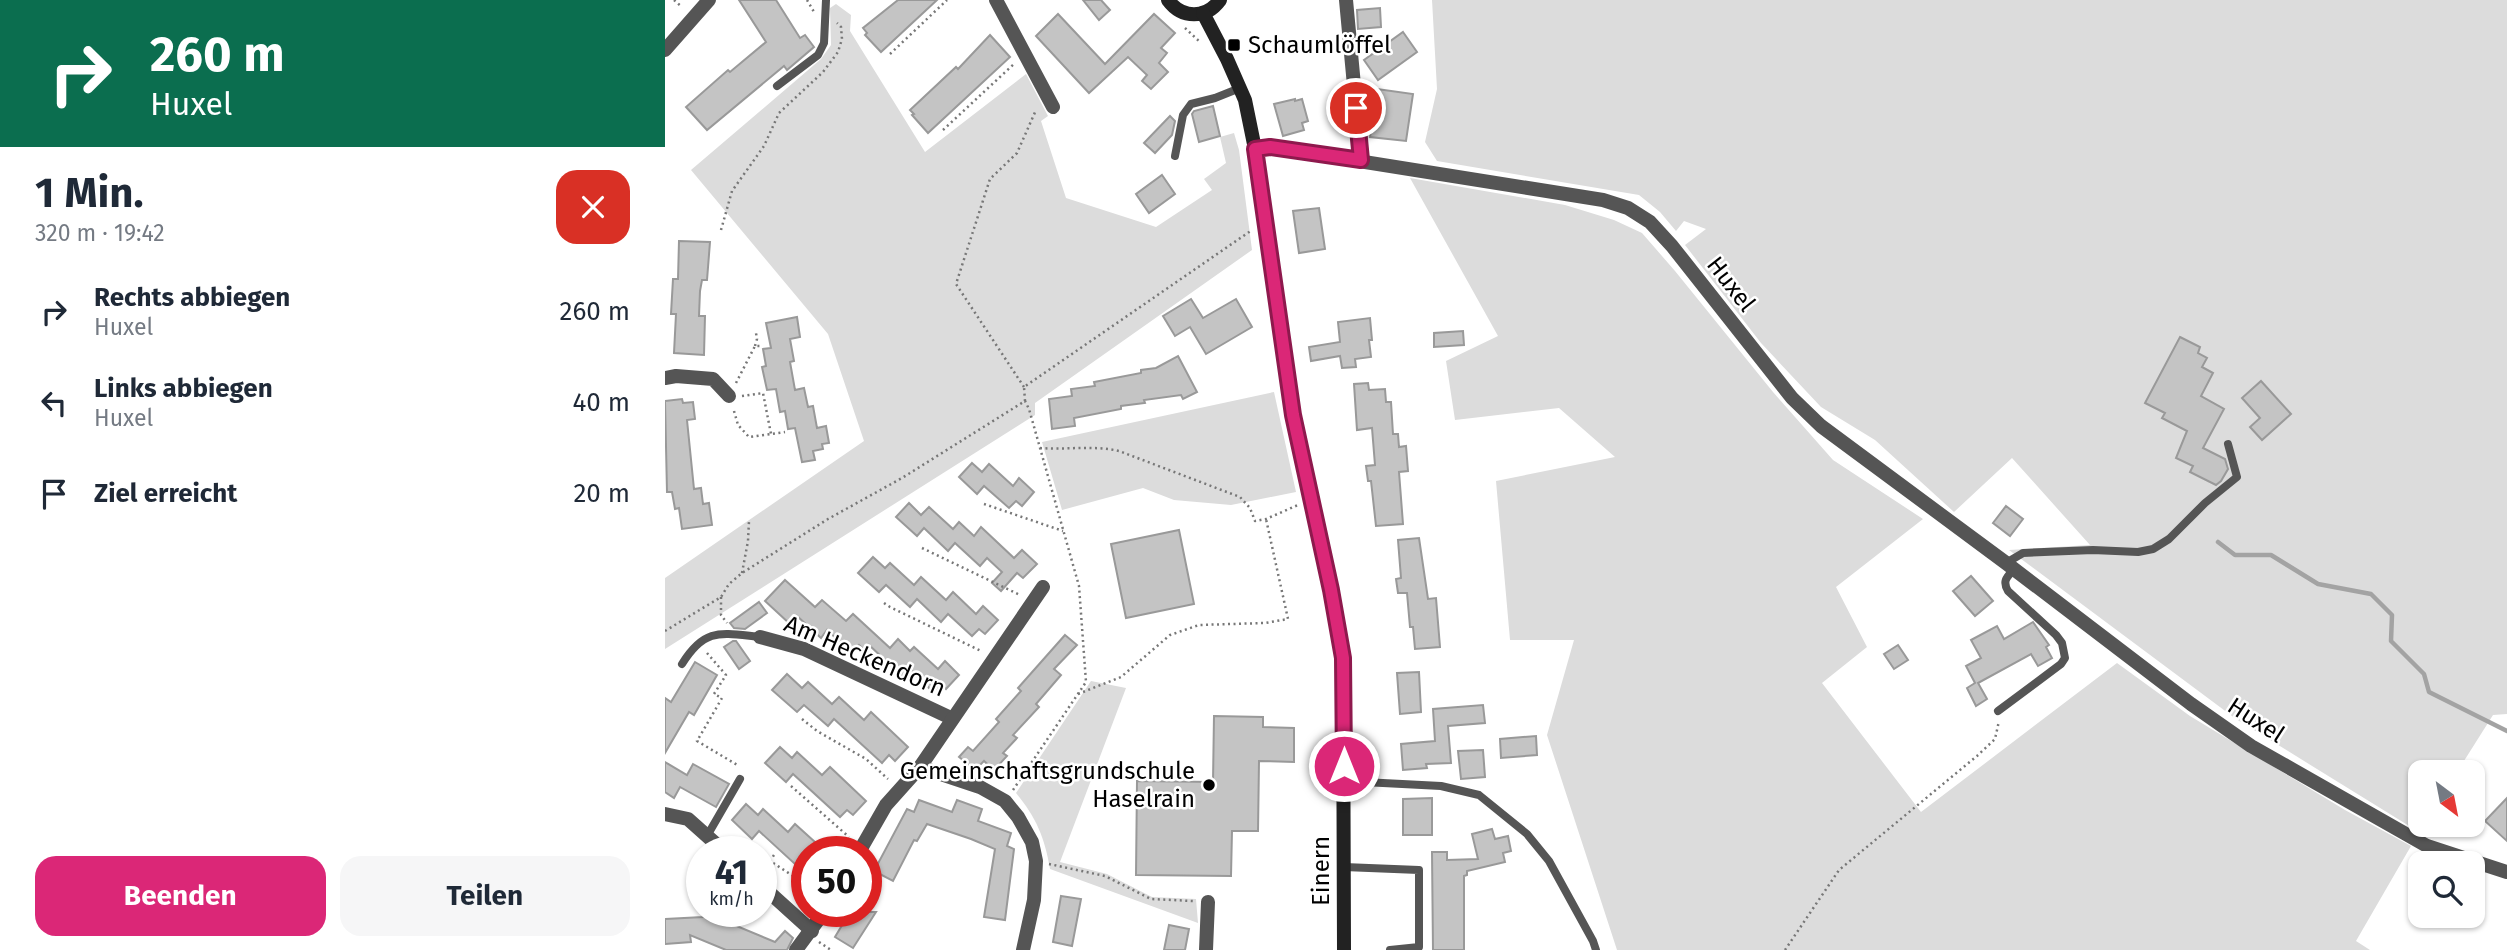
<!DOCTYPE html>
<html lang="de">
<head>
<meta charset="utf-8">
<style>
  body { margin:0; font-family:"Fira Sans",sans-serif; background:#f6f6f7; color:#1f2937; height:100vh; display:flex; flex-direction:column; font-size:26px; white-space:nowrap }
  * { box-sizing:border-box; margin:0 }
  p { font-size:23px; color:#747a83 }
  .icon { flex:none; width:38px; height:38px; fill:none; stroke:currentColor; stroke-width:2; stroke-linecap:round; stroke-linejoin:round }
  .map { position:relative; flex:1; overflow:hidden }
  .panel { display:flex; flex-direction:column; background:#fff; width:665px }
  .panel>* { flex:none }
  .hud { background:#0b6e4f; color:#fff; overflow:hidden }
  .needle { width:46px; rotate:148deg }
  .buttons { position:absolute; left:1743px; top:760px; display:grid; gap:14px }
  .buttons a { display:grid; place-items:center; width:77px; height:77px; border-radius:14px; background:#fff; box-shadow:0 2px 5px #0004; font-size:35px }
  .speed { position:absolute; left:21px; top:836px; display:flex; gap:14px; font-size:35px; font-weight:700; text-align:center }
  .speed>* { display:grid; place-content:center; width:91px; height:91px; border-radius:50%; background:#fff; box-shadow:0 2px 5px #0004; line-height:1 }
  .speed small { font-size:18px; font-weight:400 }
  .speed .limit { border:10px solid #d22; background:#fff; color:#111 }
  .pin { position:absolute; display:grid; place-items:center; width:60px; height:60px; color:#fff; margin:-30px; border:4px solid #fff; border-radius:50%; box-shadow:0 2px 7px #0007 }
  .me { position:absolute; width:77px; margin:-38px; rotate:0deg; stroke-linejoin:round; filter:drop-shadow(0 0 5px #0008) }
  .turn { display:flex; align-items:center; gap:24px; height:147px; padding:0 35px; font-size:32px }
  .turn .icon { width:91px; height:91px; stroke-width:2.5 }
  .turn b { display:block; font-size:49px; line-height:60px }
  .round { display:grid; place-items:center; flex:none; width:74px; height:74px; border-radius:21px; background:#f6f6f7 }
  .headline { display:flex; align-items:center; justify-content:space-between; height:119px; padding:0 35px }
  h1 { font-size:42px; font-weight:700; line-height:52px }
  .cta { display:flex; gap:14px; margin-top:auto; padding:14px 35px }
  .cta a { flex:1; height:80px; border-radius:21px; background:#db2777; color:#fff; font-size:28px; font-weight:700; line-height:80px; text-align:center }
  .cta a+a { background:#f6f6f7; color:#1f2937 }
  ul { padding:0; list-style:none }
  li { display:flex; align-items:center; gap:21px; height:91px; padding:0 35px }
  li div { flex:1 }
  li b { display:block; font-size:26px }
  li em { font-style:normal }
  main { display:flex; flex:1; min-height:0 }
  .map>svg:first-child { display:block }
  .green { fill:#dcdcdc }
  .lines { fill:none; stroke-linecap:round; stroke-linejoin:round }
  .stream { stroke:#a3a3a3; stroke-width:4.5 }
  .building { fill:#c4c4c4; stroke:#999; stroke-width:2 }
  .path { stroke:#777; stroke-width:2.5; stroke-dasharray:2 3.5; stroke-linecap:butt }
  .service { stroke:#555; stroke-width:8 }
  .minor { stroke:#555; stroke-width:14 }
  .tertiary { stroke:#555; stroke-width:14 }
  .secondary { stroke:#222; stroke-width:14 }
  .route-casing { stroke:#8e194d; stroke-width:18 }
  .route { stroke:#db2777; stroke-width:12 }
  .poi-dot { fill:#000; stroke:#fff; stroke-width:2.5 }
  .labels { text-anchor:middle; stroke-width:5; stroke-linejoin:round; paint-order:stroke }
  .poi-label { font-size:24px; fill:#000; stroke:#fff; text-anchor:start }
  .street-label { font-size:24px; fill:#000; stroke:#fff }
</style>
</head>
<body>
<main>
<section class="panel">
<div class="hud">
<div class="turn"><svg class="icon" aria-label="right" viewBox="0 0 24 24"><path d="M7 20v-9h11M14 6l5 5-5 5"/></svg><div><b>260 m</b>Huxel</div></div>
</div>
<div class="headline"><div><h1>1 Min.</h1><p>320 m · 19:42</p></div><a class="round" style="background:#d93025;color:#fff"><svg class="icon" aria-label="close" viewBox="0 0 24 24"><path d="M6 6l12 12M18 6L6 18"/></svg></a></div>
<ul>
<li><svg class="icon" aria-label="right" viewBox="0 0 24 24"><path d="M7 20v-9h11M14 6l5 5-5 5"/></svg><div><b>Rechts abbiegen</b><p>Huxel</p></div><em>260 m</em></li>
<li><svg class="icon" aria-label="left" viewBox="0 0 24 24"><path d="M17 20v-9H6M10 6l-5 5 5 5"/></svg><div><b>Links abbiegen</b><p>Huxel</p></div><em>40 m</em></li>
<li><svg class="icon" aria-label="arrive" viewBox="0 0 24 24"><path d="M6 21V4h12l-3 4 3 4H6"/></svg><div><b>Ziel erreicht</b></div><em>20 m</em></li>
</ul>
<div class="cta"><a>Beenden</a><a>Teilen</a></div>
</section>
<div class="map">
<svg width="1842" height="950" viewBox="0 0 1842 950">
  <rect width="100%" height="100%" fill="#fff"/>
  <!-- green -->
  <g class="green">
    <polygon points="767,0 1842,0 1842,714 1828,715 1792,772 1755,772 1755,824 1759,824 1754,832 1571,719 1344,550 1425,545 1347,458 1289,512 1210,440 1156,407 1096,343 1020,245 1041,229 1019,221 1011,231 995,212 974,195 772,161 760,142 772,89"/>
    <polygon points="171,4 186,15 185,31 260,152 361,74 383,116 376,121 401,198 491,227 547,190 539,179 561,163 555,137 569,133 574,150 587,250 370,403 370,415 0,649 0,578 199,441 163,334 26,170 156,59 166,45 165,8"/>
    <polygon points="745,178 900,205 949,220 977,233 1010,271 1108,392 1168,460 1258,519 1171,587 1202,647 1157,683 1256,812 1452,663 1525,716 1680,810 1746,846 1691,941 1705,950 952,950 882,735 909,640 845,640 831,481 950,457 894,408 790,420 781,361 833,336"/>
    <polygon points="609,392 631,492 566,505 509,500 478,488 397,510 377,442"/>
    <path d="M426,681L461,688L395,862L442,874L487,897L531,899L533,923L385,869C380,838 371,817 351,793Z"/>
  </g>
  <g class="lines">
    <!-- stream -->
    <polyline class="stream" points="1553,542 1570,555 1606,555 1653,584 1706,594 1727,615 1726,641 1759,674 1764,692 1842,731"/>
  </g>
  <!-- building -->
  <g class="building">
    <polygon points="74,0 111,0 135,38 140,35 149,47 122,70 119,66 42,130 21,107 63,70 65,72 101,42"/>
    <polygon points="233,0 272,0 216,52 200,35 202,33 198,28"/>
    <polygon points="418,0 436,0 445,10 434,20"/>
    <polygon points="715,8 716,27 693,29 692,10"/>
    <polygon points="393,14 440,64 489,14 510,33 496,48 502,53 494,63 503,72 486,89 477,81 482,75 463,57 424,93 371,36"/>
    <polygon points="738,32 752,52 713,80 699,60"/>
    <polygon points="325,35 345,57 263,133 247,115 249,114 245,110 291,67 293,69"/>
    <polygon points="712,89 748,94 741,141 705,137"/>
    <polygon points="630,99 630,101 637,99 643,121 637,123 639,130 618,136 609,104"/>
    <polygon points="548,106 555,136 534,142 527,114 529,111"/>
    <polygon points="505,116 510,121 507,135 490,153 479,143"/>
    <polygon points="497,175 510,194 484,213 471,194"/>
    <polygon points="654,208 660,249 634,253 628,211"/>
    <polygon points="14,241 45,242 42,280 37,280 35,291 34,316 40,316 39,355 9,353 11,314 6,314 8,279 13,279"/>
    <polygon points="526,299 538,318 571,299 587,327 541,354 525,327 510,336 498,316"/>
    <polygon points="132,317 135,337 125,339 129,361 125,362 130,390 139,388 143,407 148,406 152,428 161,426 164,443 157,444 158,449 148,451 150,460 137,462 130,428 123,429 120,411 115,412 111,389 102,390 97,367 101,366 98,349 106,348 101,323"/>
    <polygon points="705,318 707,340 704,340 706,357 690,359 691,367 677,368 675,356 646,361 644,347 675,342 673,322"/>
    <polygon points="798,331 799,345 769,347 769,333"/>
    <polygon points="1515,337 1535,347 1533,353 1542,358 1537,367 1548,373 1536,396 1559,409 1538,448 1560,459 1563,469 1556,481 1551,485 1525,472 1528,466 1511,458 1522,431 1497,418 1500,413 1480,403"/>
    <polygon points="513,356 532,392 518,399 516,395 479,400 480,403 456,406 456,409 409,418 410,426 387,429 384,399 407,396 406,389 430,386 429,382 476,373 476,370 491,368"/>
    <polygon points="1596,381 1626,414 1597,440 1585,427 1595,418 1577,398"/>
    <polygon points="703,383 704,390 720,389 721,402 726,402 728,434 733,434 734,447 741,446 743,471 734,472 738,524 711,526 706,481 703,481 701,466 710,465 707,428 692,430 689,384"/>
    <polygon points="17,399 18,403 28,402 30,419 22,420 29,489 36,488 38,504 44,503 47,525 17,529 14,508 10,509 7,492 2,492 0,401"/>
    <polygon points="307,463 317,472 324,464 348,486 354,478 369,492 357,506 351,501 344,508 319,486 312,494 294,477"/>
    <polygon points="244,503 256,515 264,507 288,529 294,522 309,536 316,527 349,558 357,550 372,564 358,578 352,573 336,591 327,583 337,572 322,558 315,566 290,543 283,551 259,528 252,536 231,517"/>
    <polygon points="1341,506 1358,519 1345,536 1328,523"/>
    <polygon points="514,530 529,604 461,618 446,544"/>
    <polygon points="754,538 763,599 771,598 775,647 750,649 748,627 745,627 742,593 733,593 731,579 736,578 733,540"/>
    <polygon points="208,557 220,568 225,563 249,585 256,577 281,600 288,592 311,614 318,606 333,620 320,634 314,629 307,636 283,614 276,622 252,599 245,607 221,585 214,592 193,573"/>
    <polygon points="1306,576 1328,601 1310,616 1288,591"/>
    <polygon points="120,580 150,607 157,600 181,621 188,614 225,648 233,639 245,651 249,647 273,669 280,661 294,675 281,689 276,684 268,692 245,669 238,677 204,645 199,650 194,645 187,653 162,630 156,638 132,616 125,624 100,601"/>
    <polygon points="94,602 102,613 80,629 69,628 65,623"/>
    <polygon points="1368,622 1384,645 1381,647 1387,658 1373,666 1366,654 1313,683 1322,699 1311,706 1302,688 1310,683 1301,666 1316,658 1306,640 1332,626 1339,639"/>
    <polygon points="400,635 412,645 389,669 396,675 371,704 374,707 348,735 352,738 338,753 342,756 329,770 319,761 310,770 294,757 303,747 308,751 334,722 331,719 356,691 353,688"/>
    <polygon points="68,641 71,641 85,661 74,669 59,647"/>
    <polygon points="1233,645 1243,660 1229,669 1219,654"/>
    <polygon points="30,662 52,675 29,715 24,712 0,753 0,698 6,702"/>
    <polygon points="754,672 756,712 735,714 732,673"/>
    <polygon points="122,674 137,688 143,682 167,704 174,697 199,720 206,712 243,747 230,761 224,755 217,763 169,719 163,726 139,705 132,712 107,690"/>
    <polygon points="818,705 820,723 783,726 786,763 761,764 762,768 738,770 736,744 770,741 768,709"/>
    <polygon points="549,716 598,717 598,727 629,728 629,762 594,761 593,831 567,831 566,876 471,875 472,781 548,782"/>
    <polygon points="871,736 872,755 836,758 835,739"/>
    <polygon points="115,747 127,758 132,752 157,775 165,767 201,801 188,815 182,810 175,817 128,774 121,782 100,763"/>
    <polygon points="818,750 820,777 796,779 793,751"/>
    <polygon points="0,762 22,775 28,764 64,784 51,807 15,787 9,798 0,792"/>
    <polygon points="767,798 767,835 738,835 738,799"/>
    <polygon points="1842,798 1842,841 1820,821"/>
    <polygon points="254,800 287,812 292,800 317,809 313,821 346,833 342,846 349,849 340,920 319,917 330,849 306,839 262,824 252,841 249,840 228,881 209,871 242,809 249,812"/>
    <polygon points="81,804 93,815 98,809 123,832 130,824 161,852 142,852 142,875 94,831 87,839 67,820"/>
    <polygon points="827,829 830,839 843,836 846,851 838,853 840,862 802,871 802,875 799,876 799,950 768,950 767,852 782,852 782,860 813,859 807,834"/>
    <polygon points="396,896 416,899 407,946 388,942"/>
    <polygon points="38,912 110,942 120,931 128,938 122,950 61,950 25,935 26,942 0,944 0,919 38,917"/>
    <polygon points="185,912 211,912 188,948 170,937"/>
    <polygon points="504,925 524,929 520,950 499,950"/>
  </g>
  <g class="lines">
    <!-- path -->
    <g class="path">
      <polyline points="9,0 17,7"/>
      <polyline points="142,0 149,12"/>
      <polyline points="520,28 536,43"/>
      <polyline points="225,54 282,0"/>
      <polyline points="278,130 350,63"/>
      <polyline points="56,230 67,191 99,146 114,113 158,72 173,52 177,39 176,27 172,23"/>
      <polyline points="90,346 92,339 91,333"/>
      <polyline points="71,383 90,346 97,346"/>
      <polyline points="359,387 291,284 325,179 352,153 371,110"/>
      <polyline points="77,396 98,393 106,434"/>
      <polyline points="69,411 73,425 84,437 120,432"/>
      <path d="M375,448C401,450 428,445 454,451L575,497L585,508L590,521L601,519L633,505"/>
      <polyline points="319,504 398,531"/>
      <polyline points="257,548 355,595"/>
      <polyline points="77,573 83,541 84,521"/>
      <polyline points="56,597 56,615 62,623"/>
      <polyline points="219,603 225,607 316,651"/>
      <polyline points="0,631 56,597 64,584 77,573 163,519 237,478 360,401 359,387 587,230"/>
      <polyline points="42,653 61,675 49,694 57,698 32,741 74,766"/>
      <polyline points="413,694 456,677 505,635 534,625 600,623 623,619 601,519"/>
      <polyline points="137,719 152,731 201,759 223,779"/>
      <polyline points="126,786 184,837"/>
      <polyline points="348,790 421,682 414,586 364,409 360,401"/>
      <polyline points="109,855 105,861 142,885"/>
      <polyline points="384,864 440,876 486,899 528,901"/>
      <polyline points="154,942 166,950"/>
      <polyline points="1120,950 1174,870 1312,756 1330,739 1334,721"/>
    </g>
    <!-- service -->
    <g class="service">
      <polyline points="112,86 153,55 159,43 161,0"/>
      <polyline points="510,156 518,115 526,104 550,98 575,88"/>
      <polyline points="1341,563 1358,553 1428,550 1473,552 1488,549 1504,539 1540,503 1572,477 1563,444"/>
      <path d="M17,664C40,627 56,633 95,637"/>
      <path d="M1333,711L1396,664L1400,658L1397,643L1391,635L1343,591C1337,581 1342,577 1349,569"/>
      <polyline points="679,781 776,786 814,795 862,834 884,861 928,941 931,950"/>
      <polyline points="42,836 75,779"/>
      <polyline points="679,867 754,870 754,947 725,950"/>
    </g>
    <!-- minor -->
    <g class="minor">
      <polyline points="331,0 388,107"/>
      <polyline points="681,0 696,160"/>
      <polyline points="0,50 44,0"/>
      <polyline points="0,378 11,376 48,379 64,396"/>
      <polyline points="95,637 139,649 286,718"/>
      <polyline points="255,767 315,787 340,801 353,817 367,842 371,861 369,900 358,950"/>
      <polyline points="0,814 23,819 60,852"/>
      <polyline points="194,852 221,805 255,767 378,587"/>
      <polyline points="96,885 147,931"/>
      <polyline points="131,950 159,912"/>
      <polyline points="541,950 543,902"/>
    </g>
    <!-- tertiary -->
    <polyline class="tertiary" points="590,149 605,147 938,200 963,208 985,222 1007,246 1127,398 1156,426 1341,563 1526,704 1586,746 1762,846 1842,872"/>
    <!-- secondary -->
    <g class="secondary">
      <path d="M503,0C517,19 541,19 555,0"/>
      <polyline points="538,13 562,59 580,100 590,149 628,415 666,590 678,658 679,950"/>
    </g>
  </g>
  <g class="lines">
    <defs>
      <polyline id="route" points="679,766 678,658 666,590 628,415 590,149 605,147 696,160 691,108"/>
    </defs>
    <!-- route casing -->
    <use href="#route" class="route-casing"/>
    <!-- route -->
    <use href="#route" class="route"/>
  </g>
  <!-- markers -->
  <g class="poi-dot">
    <rect x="562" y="38" width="14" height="14" rx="3.5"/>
    <circle cx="544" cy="785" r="7"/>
  </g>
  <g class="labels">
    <!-- poi labels -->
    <g class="poi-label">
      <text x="583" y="53">Schaumlöffel</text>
      <text x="530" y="779" text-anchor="end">Gemeinschaftsgrundschule<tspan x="530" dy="28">Haselrain</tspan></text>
    </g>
    <!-- street labels -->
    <g class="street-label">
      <text transform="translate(1066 284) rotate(52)" y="8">Huxel</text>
      <text transform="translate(200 656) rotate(23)" y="8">Am Heckendorn</text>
      <text transform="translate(1591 720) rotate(33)" y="8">Huxel</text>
      <text transform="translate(656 871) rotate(-90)" y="8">Einern</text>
    </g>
  </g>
</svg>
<div class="buttons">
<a><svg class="needle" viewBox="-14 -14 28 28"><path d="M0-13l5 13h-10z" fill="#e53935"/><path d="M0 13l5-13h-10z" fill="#747a83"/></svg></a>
<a><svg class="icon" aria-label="search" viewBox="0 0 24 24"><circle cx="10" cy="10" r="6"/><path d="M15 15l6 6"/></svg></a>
</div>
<div class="speed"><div>41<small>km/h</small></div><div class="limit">50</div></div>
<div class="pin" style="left:691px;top:108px;background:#d93025"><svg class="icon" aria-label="arrive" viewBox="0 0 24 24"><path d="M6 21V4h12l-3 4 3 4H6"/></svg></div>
<svg class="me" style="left:679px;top:766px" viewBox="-20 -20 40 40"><circle r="17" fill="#db2777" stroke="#fff" stroke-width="3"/><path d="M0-11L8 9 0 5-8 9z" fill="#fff"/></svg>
</div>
</main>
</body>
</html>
